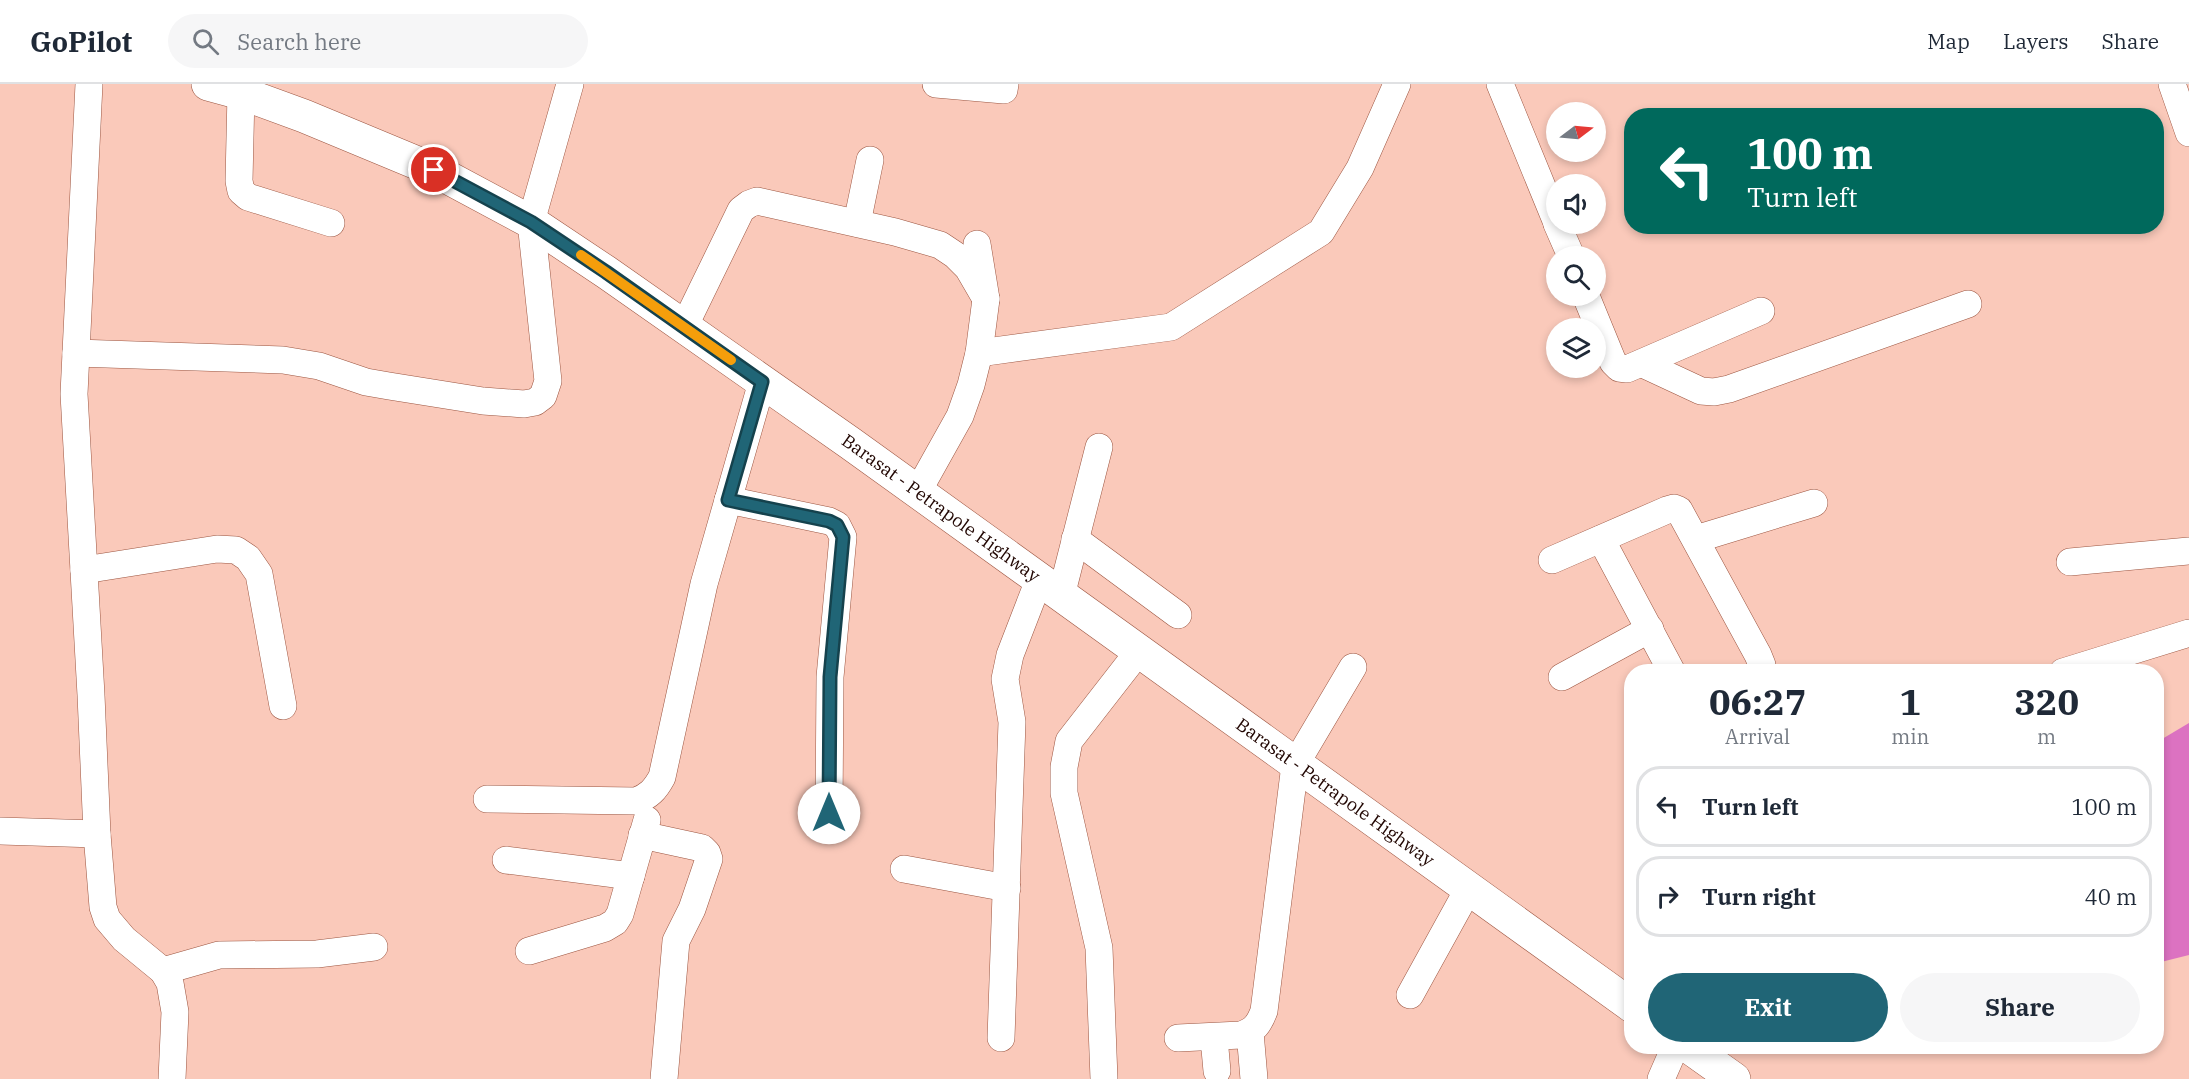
<!DOCTYPE html>
<html lang="en">
<head>
<meta charset="utf-8">
<style>
  body { margin:0; font-family:"IBM Plex Serif",serif; background:#f6f6f7; color:#1f2937; height:100vh; display:flex; flex-direction:column; font-size:22px; white-space:nowrap }
  * { box-sizing:border-box; margin:0 }
  p { font-size:20px; color:#747a83 }
  .icon { flex:none; width:33px; height:33px; fill:none; stroke:currentColor; stroke-width:2; stroke-linecap:round; stroke-linejoin:round }
  .map { position:relative; flex:1; overflow:hidden }
  .sheet { position:absolute; left:1624px; top:580px; width:540px; height:390px; display:flex; flex-direction:column; background:#fff; border-radius:24px; box-shadow:0 3px 9px #0003 }
  .sheet>* { flex:none }
  .guide { position:absolute; left:1624px; top:24px; width:540px; height:126px; border-radius:24px; box-shadow:0 3px 9px #0003; background:#00695c; color:#fff; overflow:hidden }
  .needle { width:39px; rotate:74deg }
  .controls { position:absolute; left:1546px; top:18px; display:grid; gap:12px }
  .controls a { display:grid; place-items:center; width:60px; height:60px; border-radius:50%; background:#fff; box-shadow:0 3px 9px #0003; font-size:30px }
  .pin { position:absolute; display:grid; place-items:center; width:51px; height:51px; color:#fff; margin:-26px; border:3px solid #fff; border-radius:50%; box-shadow:0 2px 6px #0007 }
  .me { position:absolute; width:66px; margin:-33px; rotate:0deg; stroke-linejoin:round; filter:drop-shadow(0 0 4px #0008) }
  .turn { display:flex; align-items:center; gap:21px; height:126px; padding:0 24px; font-size:27px }
  .turn .icon { width:78px; height:78px; stroke-width:2.5 }
  .turn b { display:block; font-size:42px; line-height:51px }
  .eta { display:flex; justify-content:space-evenly; align-items:center; height:102px; text-align:center }
  .eta b { font-size:36px; font-weight:700; line-height:42px }
  .cta { display:flex; gap:12px; margin-top:auto; padding:12px 24px }
  .cta a { flex:1; height:69px; border-radius:36px; background:#206576; color:#fff; font-size:24px; font-weight:700; line-height:69px; text-align:center }
  .cta a+a { background:#f6f6f7; color:#1f2937 }
  ul { padding:0; list-style:none }
  li { display:flex; align-items:center; gap:18px; height:81px; margin:0 12px 9px; padding:0 12px; border:3px solid #e0e1e3; border-radius:24px }
  li div { flex:1 }
  li b { display:block; font-size:22px }
  li em { font-style:normal }
  header { display:flex; align-items:center; gap:36px; box-sizing:border-box; height:84px; padding:0 30px; background:#fff; border-bottom:2px solid #e0e1e3 }
  header strong { font-size:28px }
  nav { display:flex; gap:33px; margin-inline-start:auto; font-size:21px }
  .search { width:420px; height:54px; background:#f6f6f7; display:flex; align-items:center; gap:15px; box-sizing:border-box; padding:0 21px; border-radius:33px; color:#747a83; font-size:22px }
  .map>svg:first-child { display:block }
  .water { fill:#dc72c1 }
  .lines { fill:none; stroke-linecap:round; stroke-linejoin:round }
  .minor-casing { stroke:#9c5540; stroke-width:28 }
  .highway-casing { stroke:#9c5540; stroke-width:34 }
  .minor { stroke:#fff; stroke-width:27 }
  .highway { stroke:#fff; stroke-width:33 }
  .route-casing { stroke:#15424d; stroke-width:15 }
  .route { stroke:#206576; stroke-width:10 }
  .slow { stroke:#f59e0b; stroke-width:10 }
  .labels { text-anchor:middle; stroke-width:4.5; stroke-linejoin:round; paint-order:stroke }
  .street-label { font-size:18px; fill:#210602; stroke:#fbdad0 }
</style>
</head>
<body>
<header>
<strong>GoPilot</strong>
<div class="search"><svg class="icon" aria-label="search" viewBox="0 0 24 24"><circle cx="10" cy="10" r="6"/><path d="M15 15l6 6"/></svg>Search here</div>
<nav><a>Map</a><a>Layers</a><a>Share</a></nav>
</header>
<div class="map">
<svg width="2189" height="995" viewBox="0 0 2189 995">
  <rect width="100%" height="100%" fill="#fac9ba"/>
  <!-- water -->
  <polygon class="water" points="2189,639 2189,871 2157,879 2157,658"/>
  <g class="lines">
    <defs>
      <g id="minor">
        <polyline points="89,0 74,310 91,611 97,750 103,823 107,835 124,855 163,887 170,899 175,928 172,995"/>
        <polyline points="936,0 1004,6 1005,0"/>
        <polyline points="1500,0 1557,139"/>
        <polyline points="2172,0 2189,49"/>
        <polyline points="241,9 239,97 241,107 248,113 331,139"/>
        <polyline points="857,139 870,76"/>
        <polyline points="1557,140 1571,172"/>
        <polyline points="1586,212 1613,278 1619,284 1627,285 1761,227"/>
        <polyline points="684,243 741,126 749,120 757,117 895,148 940,161 955,171 968,184 986,215"/>
        <polyline points="76,269 283,276 319,282 366,298 389,302 483,317 524,320 535,318 543,312 548,297 531,138 570,0"/>
        <polyline points="979,269 1171,243 1321,148 1360,84 1397,0"/>
        <polyline points="1643,280 1701,307 1714,308 1729,305 1968,220"/>
        <polyline points="917,409 960,332 971,301 979,269 986,215 977,160"/>
        <polyline points="728,416 829,437 837,441 843,453 830,593 829,729"/>
        <polyline points="1075,455 1178,531"/>
        <polyline points="1601,455 1672,588"/>
        <polyline points="1696,455 1814,419"/>
        <polyline points="1552,476 1667,426 1674,424 1679,426 1758,571 1762,581 1761,588"/>
        <polyline points="2070,478 2189,467"/>
        <polyline points="84,486 217,465 236,466 248,474 259,490 283,622"/>
        <polyline points="1061,512 1099,363"/>
        <polyline points="2063,588 2189,549"/>
        <polyline points="1562,593 1650,545"/>
        <path d="M487,715L636,717C649,712 655,706 662,693L704,500L762,298"/>
        <polyline points="0,747 97,750"/>
        <polyline points="642,751 702,764 707,769 709,775 692,825 676,857 664,995"/>
        <polyline points="506,776 631,792"/>
        <polyline points="904,785 1007,804"/>
        <polyline points="529,867 605,844 615,838 620,830 647,736"/>
        <polyline points="163,887 219,871 317,870 374,863"/>
        <polyline points="1410,911 1469,804"/>
        <polyline points="1250,948 1254,995"/>
        <polyline points="1001,954 1012,638 1005,595 1010,571 1039,496"/>
        <path d="M1178,954L1241,951C1255,946 1259,940 1264,927L1295,681L1353,583"/>
        <polyline points="1214,954 1217,987"/>
        <polyline points="1104,995 1099,864 1064,709 1064,683 1069,657 1139,567"/>
        <polyline points="1661,995 1675,963"/>
      </g>
      <g id="highway">
        <path id="s1" d="M208,0L241,9L304,32L434,86L531,138L606,188L850,359L1632,922"/>
        <polyline points="1689,963 1734,995"/>
      </g>
    </defs>
    <!-- minor casing -->
    <use href="#minor" class="minor-casing"/>
    <!-- highway casing -->
    <use href="#highway" class="highway-casing"/>
    <!-- minor -->
    <use href="#minor" class="minor"/>
    <!-- highway -->
    <use href="#highway" class="highway"/>
  </g>
  <g class="lines">
    <defs>
      <polyline id="route" points="434,86 531,138 606,188 762,298 728,416 829,437 837,441 843,453 830,593 829,729"/>
    </defs>
    <!-- route casing -->
    <use href="#route" class="route-casing"/>
    <!-- route -->
    <use href="#route" class="route"/>
    <!-- slow -->
    <polyline class="slow" points="581,171 731,276"/>
  </g>
  <g class="labels">
    <!-- street labels -->
    <g class="street-label">
      <text dy="6" stroke="none"><textPath href="#s1" startOffset="852">Barasat - Petrapole Highway</textPath></text>
      <text dy="6" stroke="none"><textPath href="#s1" startOffset="1338">Barasat - Petrapole Highway</textPath></text>
    </g>
  </g>
</svg>
<div class="controls">
<a><svg class="needle" viewBox="-14 -14 28 28"><path d="M0-13l5 13h-10z" fill="#e53935"/><path d="M0 13l5-13h-10z" fill="#747a83"/></svg></a>
<a><svg class="icon" aria-label="sound" viewBox="0 0 24 24"><path d="M4 9h4l5-4v14l-5-4H4zM17 9q2 3 0 6"/></svg></a>
<a><svg class="icon" aria-label="search" viewBox="0 0 24 24"><circle cx="10" cy="10" r="6"/><path d="M15 15l6 6"/></svg></a>
<a><svg class="icon" aria-label="layers" viewBox="0 0 24 24"><path d="M12 4l9 5-9 5-9-5zM3 14l9 5 9-5"/></svg></a>
</div>
<div class="pin" style="left:434px;top:86px;background:#d93025"><svg class="icon" aria-label="arrive" viewBox="0 0 24 24"><path d="M6 21V4h12l-3 4 3 4H6"/></svg></div>
<svg class="me" style="left:829px;top:729px" viewBox="-20 -20 40 40"><circle r="19" fill="#fff"/><path d="M0-13L10 11 0 6-10 11z" fill="#206576"/></svg>
<div class="guide">
<div class="turn"><svg class="icon" aria-label="left" viewBox="0 0 24 24"><path d="M17 20v-9H6M10 6l-5 5 5 5"/></svg><div><b>100 m</b>Turn left</div></div>
</div>
<section class="sheet">
<div class="eta">
<div><b>06:27</b><p>Arrival</p></div>
<div><b>1</b><p>min</p></div>
<div><b>320</b><p>m</p></div>
</div>
<ul>
<li><svg class="icon" aria-label="left" viewBox="0 0 24 24"><path d="M17 20v-9H6M10 6l-5 5 5 5"/></svg><div><b>Turn left</b></div><em>100 m</em></li>
<li><svg class="icon" aria-label="right" viewBox="0 0 24 24"><path d="M7 20v-9h11M14 6l5 5-5 5"/></svg><div><b>Turn right</b></div><em>40 m</em></li>
</ul>
<div class="cta"><a>Exit</a><a>Share</a></div>
</section>
</div>
</body>
</html>
